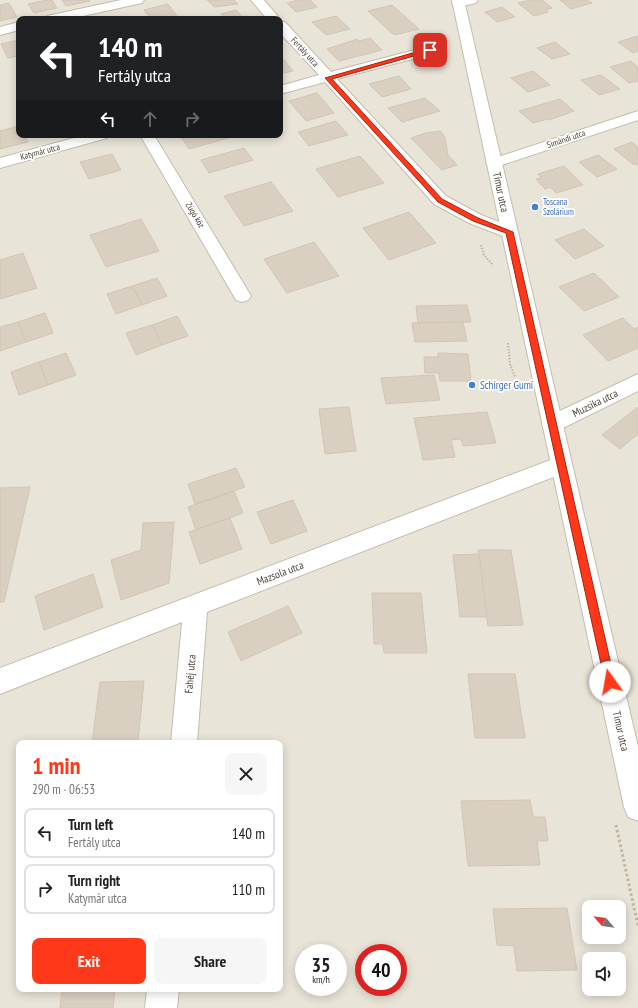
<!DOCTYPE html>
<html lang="en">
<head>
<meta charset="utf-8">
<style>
  body { margin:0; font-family:"PT Sans Narrow",sans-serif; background:#f6f6f6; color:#202124; height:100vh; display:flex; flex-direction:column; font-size:15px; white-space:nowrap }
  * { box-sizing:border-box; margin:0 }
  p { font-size:13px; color:#757577 }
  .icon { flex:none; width:22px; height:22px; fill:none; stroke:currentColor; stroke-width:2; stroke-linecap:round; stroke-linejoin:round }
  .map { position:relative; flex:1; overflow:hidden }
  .panel { position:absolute; left:16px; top:740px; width:267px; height:252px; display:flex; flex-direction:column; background:#fff; border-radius:8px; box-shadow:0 2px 10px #0003 }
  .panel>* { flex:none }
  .top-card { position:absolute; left:16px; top:16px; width:267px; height:122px; border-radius:8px; box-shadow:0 2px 10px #0003; background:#202124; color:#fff; overflow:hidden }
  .needle { width:26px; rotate:298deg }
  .fabs { position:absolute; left:582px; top:900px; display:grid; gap:8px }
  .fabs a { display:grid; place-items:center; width:44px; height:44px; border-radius:8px; background:#fff; box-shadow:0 2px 10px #0003; font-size:20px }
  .speed { position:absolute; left:295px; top:944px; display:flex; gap:8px; font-size:20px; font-weight:700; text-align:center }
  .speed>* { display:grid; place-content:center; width:52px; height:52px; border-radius:50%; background:#fff; box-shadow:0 2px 10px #0003; line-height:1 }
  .speed small { font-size:10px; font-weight:400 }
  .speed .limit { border:6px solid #d22; background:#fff; color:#111 }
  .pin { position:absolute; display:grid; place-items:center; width:34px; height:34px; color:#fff; margin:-17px; border-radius:8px; box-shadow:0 2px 6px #0006 }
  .me { position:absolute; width:44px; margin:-22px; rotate:347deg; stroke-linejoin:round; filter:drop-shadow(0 0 3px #0008) }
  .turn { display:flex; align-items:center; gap:14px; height:84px; padding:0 16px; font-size:18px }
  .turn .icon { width:52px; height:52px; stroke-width:2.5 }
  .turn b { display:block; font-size:28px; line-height:34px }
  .lanes { display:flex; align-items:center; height:38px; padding:0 16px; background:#0003; justify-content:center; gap:20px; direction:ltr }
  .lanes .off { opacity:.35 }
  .round { display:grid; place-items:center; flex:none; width:42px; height:42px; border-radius:8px; background:#f6f6f6 }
  .headline { display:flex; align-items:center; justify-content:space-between; height:68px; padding:0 16px }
  h1 { font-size:24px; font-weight:700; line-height:30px; color:#fe3818 }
  .primary-button { display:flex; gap:8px; margin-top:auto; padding:8px 16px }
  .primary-button a { flex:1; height:46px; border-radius:8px; background:#fe3818; color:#fff; font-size:16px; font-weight:700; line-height:46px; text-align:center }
  .primary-button a+a { background:#f6f6f6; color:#202124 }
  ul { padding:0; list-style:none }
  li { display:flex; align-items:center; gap:12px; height:50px; margin:0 8px 6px; padding:0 8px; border:2px solid #e0e0e0; border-radius:8px }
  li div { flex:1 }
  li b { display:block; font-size:15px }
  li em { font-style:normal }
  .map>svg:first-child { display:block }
  .residential { fill:#e9e4d8; fill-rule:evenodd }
  .building { fill:#dad0c2; stroke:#d2c5b2 }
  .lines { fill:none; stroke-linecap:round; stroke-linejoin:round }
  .minor-casing { stroke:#c4bcaf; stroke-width:2 }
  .tertiary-casing { stroke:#c4bcaf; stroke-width:2 }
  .path-far1 { stroke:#c3b59d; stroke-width:2; stroke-dasharray:1.5 1.5; stroke-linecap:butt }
  .path { stroke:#c3b59d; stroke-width:3; stroke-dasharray:2.5 2.5; stroke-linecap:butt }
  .minor { fill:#fff; fill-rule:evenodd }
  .tertiary { fill:#fff; fill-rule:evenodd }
  .route { fill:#fe3818; stroke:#a52410 }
  .shop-dot { fill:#3f7fe0; stroke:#fff; stroke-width:1.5 }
  .labels { text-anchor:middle; stroke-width:3.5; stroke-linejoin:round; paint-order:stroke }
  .far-street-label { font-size:9px; fill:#494237; stroke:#fff }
  .far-shop-label { font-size:9px; fill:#366cbe; stroke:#fff; text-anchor:start }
  .street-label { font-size:11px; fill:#494237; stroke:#fff }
  .shop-label { font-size:11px; fill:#366cbe; stroke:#fff; text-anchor:start }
</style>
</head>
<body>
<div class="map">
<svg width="638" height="1008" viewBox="0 0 638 1008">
  <rect width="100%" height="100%" fill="#f5f2ea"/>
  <!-- residential -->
  <path class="residential" d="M0,0H638V1008H0ZM19,19H280V135H19ZM19,743H280V989H19ZM589,907H619V937H589ZM304,953H338V987H304ZM364,953H398V987H364ZM589,959H619V989H589Z"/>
  <!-- building -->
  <g class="building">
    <polygon points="47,0 52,0 57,8 34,13 28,4"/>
    <polygon points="62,0 89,0 90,1 66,6"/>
    <polygon points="207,0 234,0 238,4 214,7"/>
    <polygon points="298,0 310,0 317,7 296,12 287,3"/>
    <polygon points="530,0 542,0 552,8 545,10 548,12 534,16 518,3"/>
    <polygon points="560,0 587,0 592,3 571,9"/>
    <polygon points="9,3 17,17 0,21 0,5"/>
    <polygon points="168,4 179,19 164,19 163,17 151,19 144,10"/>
    <polygon points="392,5 419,29 394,35 368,11"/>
    <polygon points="502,7 515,17 497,22 485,12"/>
    <polygon points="236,10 242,17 247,16 249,19 226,19 221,14"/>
    <polygon points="336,16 350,29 326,35 312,22"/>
    <polygon points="638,36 638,51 633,53 618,42"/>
    <polygon points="370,38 382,50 339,61 327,49 357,39 359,41"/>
    <polygon points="19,40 19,56 8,58 1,44"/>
    <polygon points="555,42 570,54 552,59 537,48"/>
    <polygon points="283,59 293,71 280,74 280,60"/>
    <polygon points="631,61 638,67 638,82 636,81 629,83 610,67"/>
    <polygon points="533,71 550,85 528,92 511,78"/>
    <polygon points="601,75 620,89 599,95 581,80"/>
    <polygon points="399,76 411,89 382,97 369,84"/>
    <polygon points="317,93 334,113 306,121 289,101"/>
    <polygon points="425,98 440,111 402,122 388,108"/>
    <polygon points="560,99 574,111 549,120 548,119 533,123 519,111"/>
    <polygon points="336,121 348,135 309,146 298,132"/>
    <polygon points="19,126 19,135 24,135 28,142 0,149 0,131"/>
    <polygon points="441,131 445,138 448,155 457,165 442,170 411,138 426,133"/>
    <polygon points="187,135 230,135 232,137 189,149 181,137"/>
    <polygon points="632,142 638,147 638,164 634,165 614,149"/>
    <polygon points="244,148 253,160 209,173 201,160"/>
    <polygon points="112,154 121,170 89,179 80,162"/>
    <polygon points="598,155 617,169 597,177 579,162"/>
    <polygon points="360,156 384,183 338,197 316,169"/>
    <polygon points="564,166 583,185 556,193 550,187 545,189 536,179 541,178 538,174"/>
    <polygon points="271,182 293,211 244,226 224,196"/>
    <polygon points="409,212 436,243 389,260 363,228"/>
    <polygon points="141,219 159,251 106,267 90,235"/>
    <polygon points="584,229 604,246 575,259 555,240"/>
    <polygon points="314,242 339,276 287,293 264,259"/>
    <polygon points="23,253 37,288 0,299 0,260"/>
    <polygon points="594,273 619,297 584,311 559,287"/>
    <polygon points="157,278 167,296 142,305 132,286"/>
    <polygon points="132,286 142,305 116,314 107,294"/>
    <polygon points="467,305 471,322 418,323 416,306"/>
    <polygon points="45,313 53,333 26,342 18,322"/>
    <polygon points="177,316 188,336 162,345 152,325"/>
    <polygon points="623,318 634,329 638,327 638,348 608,361 583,335"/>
    <polygon points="18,322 26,342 0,351 0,327"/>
    <polygon points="463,322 467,341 415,342 412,323"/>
    <polygon points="152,325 162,345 136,355 126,333"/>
    <polygon points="66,353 76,375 48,385 39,362"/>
    <polygon points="438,353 468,354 471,381 440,381 439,373 425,373 424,357 438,357"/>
    <polygon points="39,362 48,385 19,395 11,372"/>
    <polygon points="434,375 440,400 386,404 381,378"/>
    <polygon points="349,407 356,451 325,454 319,409"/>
    <polygon points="638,407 638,434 620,449 602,435"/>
    <polygon points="487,412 496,443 463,446 461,439 451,440 455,457 423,460 414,418"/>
    <polygon points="236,468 245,487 195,504 188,484"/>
    <polygon points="30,487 4,602 0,602 0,488"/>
    <polygon points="234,491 243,513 196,530 188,507"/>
    <polygon points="293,500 307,531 271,544 257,512"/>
    <polygon points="230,518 242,549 200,564 189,532"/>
    <polygon points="174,522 169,583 121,600 111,560 141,550 143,523"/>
    <polygon points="478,550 511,550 523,625 488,626"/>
    <polygon points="479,554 487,617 460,617 453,555"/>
    <polygon points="93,574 103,607 44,630 35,596"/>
    <polygon points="372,593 421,593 427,653 384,653 383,644 374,644"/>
    <polygon points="288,606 302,633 241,661 228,632"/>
    <polygon points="468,674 515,674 525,738 475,738"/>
    <polygon points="144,681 138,742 92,743 100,682"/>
    <polygon points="530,800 533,817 545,817 548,841 537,841 540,865 468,866 461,801"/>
    <polygon points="567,908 577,970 517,971 514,946 497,945 493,909"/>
    <polygon points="62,989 115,989 113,1008 60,1008"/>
  </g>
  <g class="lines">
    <defs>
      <g id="minor">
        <polygon points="121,0 144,0 142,3 69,19 46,19 47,16"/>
        <polygon points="251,0 264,0 280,19 267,19"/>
        <polygon points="454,0 478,0 476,3 458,7 454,6 452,3"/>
        <polygon points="280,21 285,22 331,72 430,46 435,47 437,50 435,53 337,79 446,196 481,215 515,228 517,232 515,236 509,238 503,236 469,223 434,204 325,82 280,94 280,86 319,75 280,33"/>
        <polygon points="19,22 19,30 0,35 0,27"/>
        <polygon points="638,111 638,120 499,166 494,168 489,166 486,163 489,160"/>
        <polygon points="85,135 109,135 107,138 0,168 0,158"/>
        <polygon points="140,135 154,135 251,296 248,300 242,302 236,300"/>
        <polygon points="638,374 638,391 559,430 552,432 545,430 542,424 545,418"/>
        <polygon points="561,456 569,459 572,465 569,471 207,612 197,743 171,743 182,622 0,694 0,668"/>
        <polygon points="147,989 179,989 177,1008 145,1008"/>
      </g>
      <polygon id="tertiary" points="452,0 464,0 638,747 638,821 628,817 624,807"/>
    </defs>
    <!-- minor casing -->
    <use href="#minor" class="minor-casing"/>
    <!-- tertiary casing -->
    <use href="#tertiary" class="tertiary-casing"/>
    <!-- path-far1 -->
    <g class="path-far1">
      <polyline points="481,245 484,255 492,264"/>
      <polyline points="508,343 510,364 515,377"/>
    </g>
    <!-- path -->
    <polyline class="path" points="616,825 638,926"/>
    <!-- minor -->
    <use href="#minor" class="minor"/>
    <!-- tertiary -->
    <use href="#tertiary" class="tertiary"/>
  </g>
  <!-- route -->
  <polygon class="route" points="430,48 433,50 432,51 332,79 442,199 478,218 513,232 615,682 614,686 610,687 606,686 605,682 506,233 473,221 438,202 325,78"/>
  <!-- markers -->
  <g class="shop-dot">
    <circle cx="535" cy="207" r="4"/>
    <circle cx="472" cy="385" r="4"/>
  </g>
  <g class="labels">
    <!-- far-street labels -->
    <g class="far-street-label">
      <text transform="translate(305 52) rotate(48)" y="3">Fertály utca</text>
      <text transform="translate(566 139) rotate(-19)" y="3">Simándi utca</text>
      <text transform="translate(40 152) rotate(-15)" y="3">Katymár utca</text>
      <text transform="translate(195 215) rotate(59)" y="3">Zúgó köz</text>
    </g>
    <!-- far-shop labels -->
    <g class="far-shop-label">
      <text x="543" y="205">Toscana<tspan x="543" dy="10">Szolárium</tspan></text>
    </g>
    <!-- street labels -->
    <g class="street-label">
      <text transform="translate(501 192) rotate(78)" y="4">Timur utca</text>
      <text transform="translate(595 403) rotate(-26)" y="4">Muzsika utca</text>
      <text transform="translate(280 573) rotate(-21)" y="4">Mazsola utca</text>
      <text transform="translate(190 674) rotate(-85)" y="4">Fahéj utca</text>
      <text transform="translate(621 731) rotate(77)" y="4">Timur utca</text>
    </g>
    <!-- shop labels -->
    <g class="shop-label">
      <text x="480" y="389">Schirger Gumi</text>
    </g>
  </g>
</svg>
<div class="fabs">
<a><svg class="needle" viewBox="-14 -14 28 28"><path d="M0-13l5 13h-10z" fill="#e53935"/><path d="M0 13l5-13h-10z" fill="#757577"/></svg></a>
<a><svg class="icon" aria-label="sound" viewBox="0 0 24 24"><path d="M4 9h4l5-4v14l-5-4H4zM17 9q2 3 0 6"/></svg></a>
</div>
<div class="speed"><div>35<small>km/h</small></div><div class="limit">40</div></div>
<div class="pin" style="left:430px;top:50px;background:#d93025"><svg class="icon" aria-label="arrive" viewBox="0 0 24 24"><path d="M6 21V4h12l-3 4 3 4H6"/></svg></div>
<svg class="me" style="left:610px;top:682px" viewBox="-20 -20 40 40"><circle r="19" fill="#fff"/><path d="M0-13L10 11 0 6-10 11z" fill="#fe3818"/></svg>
<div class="top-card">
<div class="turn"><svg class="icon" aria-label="left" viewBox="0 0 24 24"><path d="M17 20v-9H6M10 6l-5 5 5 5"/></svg><div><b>140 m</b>Fertály utca</div></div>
<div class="lanes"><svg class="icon" aria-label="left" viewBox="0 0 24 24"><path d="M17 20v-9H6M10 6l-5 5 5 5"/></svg><svg class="icon off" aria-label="ahead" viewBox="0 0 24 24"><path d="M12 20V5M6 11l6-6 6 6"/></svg><svg class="icon off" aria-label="right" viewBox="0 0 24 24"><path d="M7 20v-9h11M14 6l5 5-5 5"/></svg></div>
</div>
<section class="panel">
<div class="headline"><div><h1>1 min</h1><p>290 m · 06:53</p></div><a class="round"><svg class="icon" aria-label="close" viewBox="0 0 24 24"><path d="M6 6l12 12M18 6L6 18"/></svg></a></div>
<ul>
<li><svg class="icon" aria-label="left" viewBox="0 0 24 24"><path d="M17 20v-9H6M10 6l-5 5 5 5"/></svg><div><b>Turn left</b><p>Fertály utca</p></div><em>140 m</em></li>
<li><svg class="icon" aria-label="right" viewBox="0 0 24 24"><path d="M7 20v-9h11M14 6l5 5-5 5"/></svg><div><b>Turn right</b><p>Katymár utca</p></div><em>110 m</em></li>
</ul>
<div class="primary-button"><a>Exit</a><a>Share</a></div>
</section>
</div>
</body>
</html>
